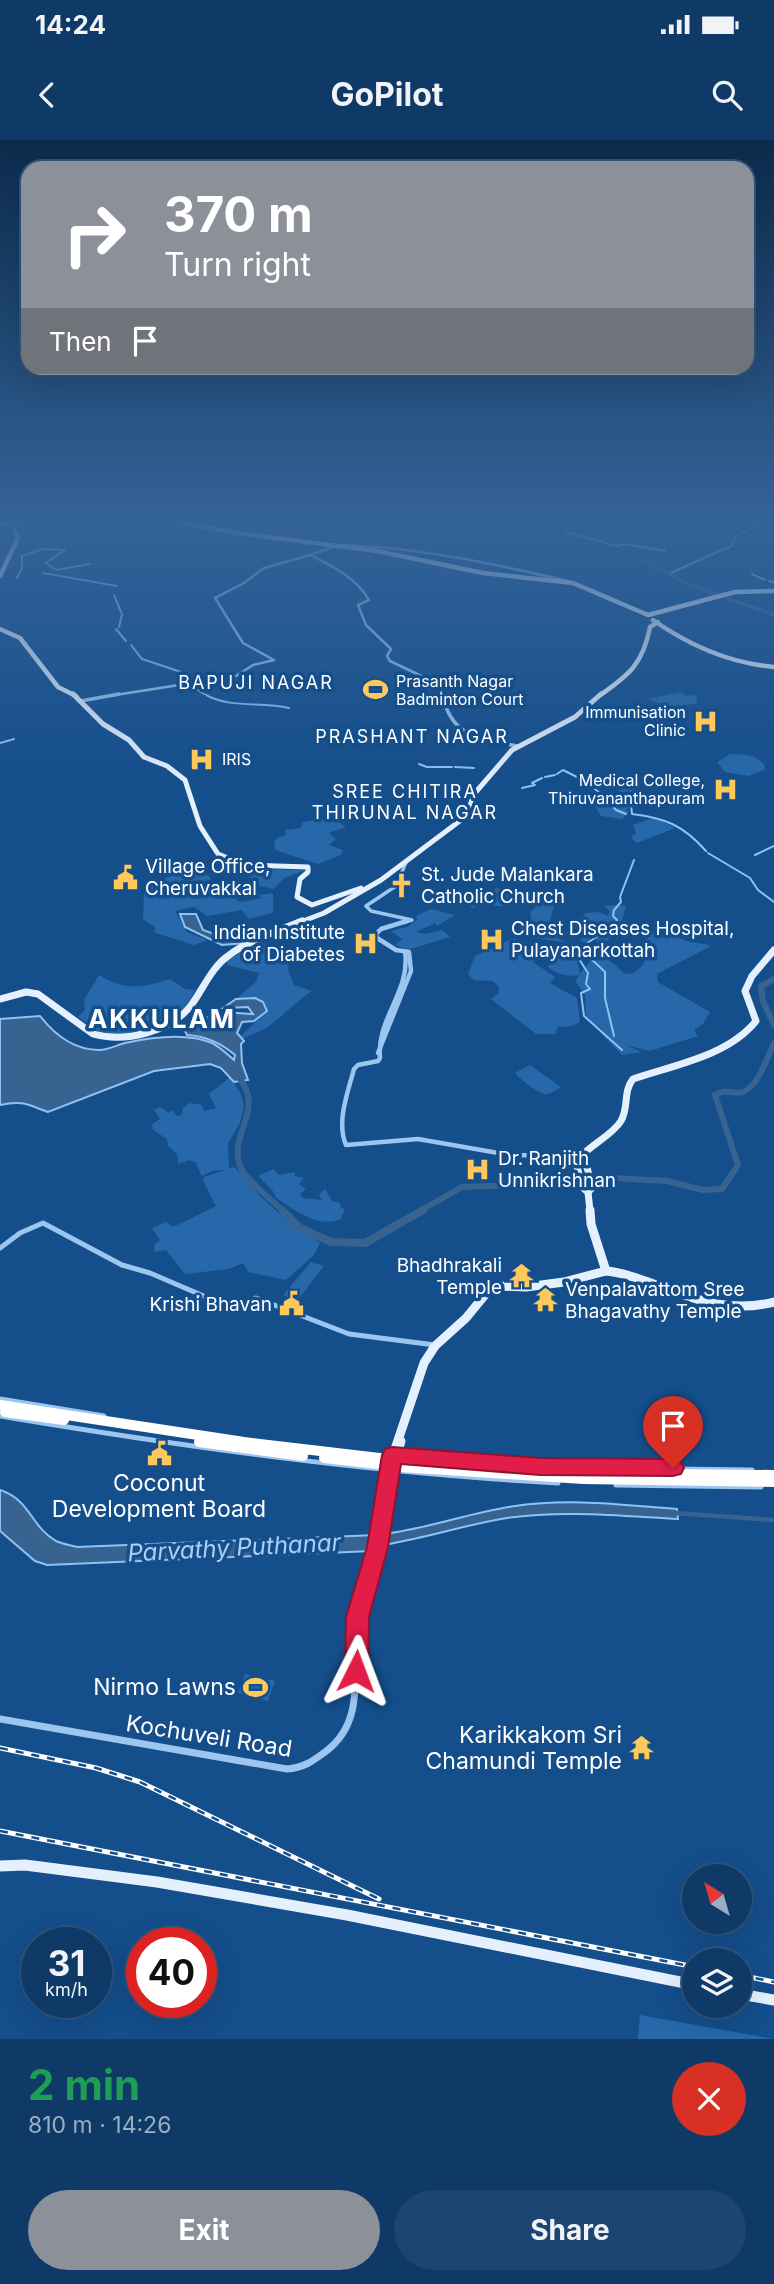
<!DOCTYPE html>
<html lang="en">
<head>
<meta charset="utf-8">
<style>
  body { margin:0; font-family:Inter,sans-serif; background:#1d4571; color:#f1f3f6; height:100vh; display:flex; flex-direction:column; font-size:26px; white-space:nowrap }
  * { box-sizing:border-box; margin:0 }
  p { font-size:23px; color:#9badc0 }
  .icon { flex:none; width:38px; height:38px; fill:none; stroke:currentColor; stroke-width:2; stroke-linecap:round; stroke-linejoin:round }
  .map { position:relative; height:1899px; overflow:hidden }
  .panel { display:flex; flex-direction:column; background:#0f3a68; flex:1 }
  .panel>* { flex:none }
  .hud { position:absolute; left:21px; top:21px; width:733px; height:214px; border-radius:21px; box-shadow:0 7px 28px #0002,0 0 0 2px #2f547c; background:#8c9099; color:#fff; overflow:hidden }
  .needle { width:46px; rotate:323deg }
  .controls { position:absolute; left:682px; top:1724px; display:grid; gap:14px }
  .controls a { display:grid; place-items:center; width:70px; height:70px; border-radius:50%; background:#0f3a68; box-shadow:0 7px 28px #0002,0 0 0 2px #2f547c; font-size:35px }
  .speed { position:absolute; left:21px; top:1787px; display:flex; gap:14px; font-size:35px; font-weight:700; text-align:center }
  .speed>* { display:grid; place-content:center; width:91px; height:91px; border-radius:50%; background:#0f3a68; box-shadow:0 7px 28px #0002,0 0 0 2px #2f547c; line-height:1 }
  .speed small { font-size:18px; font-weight:400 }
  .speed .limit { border:10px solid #d22; background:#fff; color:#111 }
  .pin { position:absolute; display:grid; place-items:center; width:60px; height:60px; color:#fff; margin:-72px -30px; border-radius:50% 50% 50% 0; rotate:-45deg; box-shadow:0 0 7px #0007 }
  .pin .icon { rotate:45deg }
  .me { position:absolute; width:77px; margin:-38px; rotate:3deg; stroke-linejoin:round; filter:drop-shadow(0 0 5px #0008) }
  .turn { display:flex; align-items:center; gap:24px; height:147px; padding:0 28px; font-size:32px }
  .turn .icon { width:91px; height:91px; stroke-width:2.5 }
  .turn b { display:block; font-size:49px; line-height:60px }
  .then { display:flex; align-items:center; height:66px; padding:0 28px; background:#0003; gap:14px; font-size:26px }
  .round { display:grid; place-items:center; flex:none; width:74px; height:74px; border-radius:37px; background:#1d4571 }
  .headline { display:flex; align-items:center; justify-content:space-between; height:119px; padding:0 28px }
  h1 { font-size:42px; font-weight:700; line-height:52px; color:#1e9e55 }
  .primary-button { display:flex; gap:14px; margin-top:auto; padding:14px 28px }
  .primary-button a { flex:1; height:80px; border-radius:42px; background:#8c9099; color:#fff; font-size:28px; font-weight:700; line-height:80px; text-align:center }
  .primary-button a+a { background:#1d4571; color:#f1f3f6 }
  .status { display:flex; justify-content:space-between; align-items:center; height:49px; padding:0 35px; background:#0f3a68; direction:ltr }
  .status svg { height:19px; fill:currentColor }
  header { display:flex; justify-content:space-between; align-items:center; height:91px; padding:0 28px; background:#0f3a68; font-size:32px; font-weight:700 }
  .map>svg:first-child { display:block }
  .green { fill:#2668aa }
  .water { fill:#386390; stroke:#8ec2f3; stroke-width:2 }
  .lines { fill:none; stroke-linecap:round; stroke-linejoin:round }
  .stream { stroke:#8ec2f3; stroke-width:2 }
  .canal { stroke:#386390; stroke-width:4.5 }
  .river-far2 { stroke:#386390; stroke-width:3.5 }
  .river-far1 { stroke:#386390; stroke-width:6 }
  .river { stroke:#386390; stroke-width:8 }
  .minor-far4 { stroke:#9cc6f0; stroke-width:2.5 }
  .minor-far3 { stroke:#9cc6f0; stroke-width:3.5 }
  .minor-far2 { stroke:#9cc6f0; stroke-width:4.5 }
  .minor-far1 { stroke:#9cc6f0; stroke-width:5 }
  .minor { stroke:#9cc6f0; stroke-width:7 }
  .major-far4 { stroke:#e5f0ff; stroke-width:4.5 }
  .major-far3 { stroke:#e5f0ff; stroke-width:5 }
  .major-far2 { stroke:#e5f0ff; stroke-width:7 }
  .major-far1 { stroke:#e5f0ff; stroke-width:9 }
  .major { stroke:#e5f0ff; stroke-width:11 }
  .highway { stroke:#fff; stroke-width:10 }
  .rail-casing { stroke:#fff; stroke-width:5 }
  .rail { stroke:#144e8b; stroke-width:2.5; stroke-dasharray:8; stroke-linecap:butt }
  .highway-bridge { stroke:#fff; stroke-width:10 }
  .route { fill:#e11d48; stroke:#92132f; stroke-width:2 }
  .labels { text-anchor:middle; stroke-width:7; stroke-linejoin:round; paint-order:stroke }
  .far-poi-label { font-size:16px; fill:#fff; stroke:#144e8b; text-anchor:start }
  .far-neighbourhood-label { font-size:18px; letter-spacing:2px; fill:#fff; stroke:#144e8b }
  .poi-label { font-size:19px; fill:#fff; stroke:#144e8b; text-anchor:start }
  .near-poi-label { font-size:23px; fill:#fff; stroke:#144e8b; text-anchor:end }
  .near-street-label { font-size:23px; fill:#fff; stroke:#144e8b }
  .near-water-label { font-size:24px; font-style:italic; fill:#a8d0f7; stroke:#144e8b }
  .district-label { font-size:26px; font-weight:bold; letter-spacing:2px; fill:#fff; stroke:#144e8b }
</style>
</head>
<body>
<div class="status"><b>14:24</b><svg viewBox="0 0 49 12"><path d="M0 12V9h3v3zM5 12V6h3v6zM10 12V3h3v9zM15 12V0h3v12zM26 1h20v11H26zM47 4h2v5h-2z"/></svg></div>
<header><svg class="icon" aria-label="back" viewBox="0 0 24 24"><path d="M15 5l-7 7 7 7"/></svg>GoPilot<svg class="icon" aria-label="search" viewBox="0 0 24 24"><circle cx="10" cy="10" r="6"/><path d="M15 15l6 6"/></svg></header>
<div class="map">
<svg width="774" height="1899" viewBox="0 0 774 1899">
  <rect width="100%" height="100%" fill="#144e8b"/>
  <!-- green -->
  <g class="green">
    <polygon points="680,552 686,556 696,555 697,564 682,565 682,571 666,573 653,567 664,565 648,559"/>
    <path d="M730,614C743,614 758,615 765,626L764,630L748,636L725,632L717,622Z"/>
    <polygon points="632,648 639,652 627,661 631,665 627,670 629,672 622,679 601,676 591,660 605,656 610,658 617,655 619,650"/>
    <polygon points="655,677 675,688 637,703 631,698 636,693 633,685"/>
    <polygon points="320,679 340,683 346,687 329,693 336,699 329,705 343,710 341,715 318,724 275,710 274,703 277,698 286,695 285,690 300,688 303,682"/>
    <polygon points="194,726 211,738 200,751 216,756 237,754 236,760 242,762 262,758 259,755 273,753 273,773 249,779 242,770 207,776 194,767 175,771 187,792 207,800 194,805 153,792 156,788 143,779 144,753 153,743"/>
    <polygon points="254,729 306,730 284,738 274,749 259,746 249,736"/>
    <path d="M500,748L525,749L535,757C519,774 492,761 472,768L468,765L473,763L477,754Z"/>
    <polygon points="552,756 554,767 550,779 555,789 553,791 559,799 568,803 527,797 519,791 525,788 518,781 531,779 530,773 543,759"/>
    <polygon points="604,765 626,766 621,784 600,809 591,809 589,806 595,805 598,800 591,798 584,803 580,800 585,790 579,789 576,797 571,798 563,793 571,789 570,786 575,779 583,777 585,773 599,772 608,776 610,772"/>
    <polygon points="431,769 455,775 437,786 435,783 416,792 426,794 442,790 450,797 408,810 395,805 402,799 391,791 407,787 417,780 416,776"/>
    <path d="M652,792C665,793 675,796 687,801C695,804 702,802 711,806L657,834L658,842L710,872L703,884L694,890L698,896L650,911L626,905L641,912L622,915L598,890H603L586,879L585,855L575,841L580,835C566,837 559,835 548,827L551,821L536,806L565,811L576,817L580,834L592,818L605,816L625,834L634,833L644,824L646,798Z"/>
    <polygon points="514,798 530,804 538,819 533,822 555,837 550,843 577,858 580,882 572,886 558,887 555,894 536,894 491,859 498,854 499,847 493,841 474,840 468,834 475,816"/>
    <path d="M259,801L275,810L287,809L290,815L288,830L294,845L312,851C297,860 273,886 262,890C255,894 249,894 242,900L239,898L267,871L255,858L236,859L256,842L259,833L227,825V821Z"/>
    <path d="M99,835C125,851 142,848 170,839L185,849L195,850C184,880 132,905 101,893C94,890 86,882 78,877L85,870L84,860Z"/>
    <path d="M530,925L561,947C556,950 550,955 544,954C536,952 520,939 515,933Z"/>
    <polygon points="230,937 241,954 244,967 240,983 228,1003 229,1028 234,1027 242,1034 261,1057 291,1084 320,1103 314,1115 286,1140 248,1132 243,1123 229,1129 185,1134 166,1110 154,1112 155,1104 160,1100 152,1088 166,1082 173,1087 216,1066 203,1041 204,1037 226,1030 212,1031 202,1036 195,1022 189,1020 178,1024 177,1014 168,1006 167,999 153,990 152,984 160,979 154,970 160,967 169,973 173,970 176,976 182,975 183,968 190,963 202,965 204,971 216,968 209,954"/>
    <path d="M274,1029L278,1035L295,1032V1036L304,1038L299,1044L306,1049L300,1054L303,1058L322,1060L319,1055L325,1049L332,1061L340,1063L341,1068L345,1069L341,1079C318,1089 295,1070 276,1058L273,1051L260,1038L259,1035Z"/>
    <polygon points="311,1122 324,1126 297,1161 283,1155"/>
    <polygon points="245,1534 275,1541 268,1561 238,1553"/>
    <polygon points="640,1875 774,1899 638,1899"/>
  </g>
  <!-- water -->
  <g class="water">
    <polygon points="180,774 196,774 203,790 234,801 246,800 246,803 222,805 185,787"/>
    <path d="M255,858L263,862L267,871L254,881L242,882L237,893L244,901L241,904L242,923L248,940L234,942L221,928L210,924L154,931L48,972C28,965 24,960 0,965V879L40,876C54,894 74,910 99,910C108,910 117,905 125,903C152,897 186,892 212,903C220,907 227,914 234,920L235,915C221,903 205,896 187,895L185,891L196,882L221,872L253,874L248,867L223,868L236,859Z"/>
    <path d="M0,1350C31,1360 30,1386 56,1401C62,1404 70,1405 77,1407L377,1395C424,1390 468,1373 515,1366C570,1358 623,1365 677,1369L678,1379C621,1376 564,1370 507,1378C463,1385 420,1400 376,1406L372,1411L47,1425L35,1421L0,1391Z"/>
  </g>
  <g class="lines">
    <!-- stream -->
    <g class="stream">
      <polyline points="523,376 526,376"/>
      <polyline points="536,376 570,386 566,392 569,393 617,406 625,404 665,411"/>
      <polyline points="759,382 761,376"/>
      <polyline points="752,388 758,383"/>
      <polyline points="747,391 750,389"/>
      <polyline points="740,393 746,392"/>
      <polyline points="732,402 737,396"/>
      <polyline points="726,409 733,405"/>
      <polyline points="43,433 117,446"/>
      <polyline points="671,433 724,409"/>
      <polyline points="752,434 765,440"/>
      <polyline points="17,438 22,428 22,416 43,409 65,410 46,423 56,430 90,424"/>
      <polyline points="769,441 774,442"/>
      <polyline points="114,455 121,472"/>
      <polyline points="119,487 122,474"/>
      <polyline points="116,489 126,501"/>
      <polyline points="131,505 142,519 181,532 190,541"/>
      <polyline points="189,544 204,554"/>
      <path d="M206,555C232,569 261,561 289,568"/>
      <polyline points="0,603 14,599"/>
      <polyline points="419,624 427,627 452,627"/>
      <polyline points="455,627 474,628"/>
      <polyline points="557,634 563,630 581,639"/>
      <polyline points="545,637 555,635"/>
      <path d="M583,641L586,646L594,648L603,656L616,655L624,658L622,661L631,665L632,674C665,678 683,685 706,711"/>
      <polyline points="522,648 535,645 532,643 542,638"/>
      <polyline points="606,658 616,670 626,674"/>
      <polyline points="708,713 750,738 758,750 774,762"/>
      <polyline points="755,715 774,706"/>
      <polyline points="579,819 588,833 586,844 590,849 581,853 584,876 622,910"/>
      <polyline points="614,896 605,858 605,832 585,813 587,803 612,787 617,780 613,776 614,770 621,762 620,757 634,720"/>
    </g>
    <!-- canal -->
    <polyline class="canal" points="675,1373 774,1380"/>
    <!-- river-far2 -->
    <polyline class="river-far2" points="643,421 691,445 774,475"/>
    <!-- river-far1 -->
    <g class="river-far1">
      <polyline points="774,839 761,846 763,861 774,885"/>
      <path d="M237,935C268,970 226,994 241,1028C247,1041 272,1060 283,1071"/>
      <path d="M420,1071L462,1047L518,1045L560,1035L667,1041L703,1050L722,1049L738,1025L715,955C728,948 732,955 743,952C759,946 767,917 774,903"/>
    </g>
    <!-- river -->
    <polyline class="river" points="282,1070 300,1088 331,1102 365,1103 423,1070"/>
    <!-- minor-far4 -->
    <g class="minor-far4">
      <path d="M340,405C419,407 495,424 572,442"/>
      <path d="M333,407L310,415C332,426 357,438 369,460L358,465L366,485L391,509L387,516L390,521L436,543L443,556"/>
      <polyline points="109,556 236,536 253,525 274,520 243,503 215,458 244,443 264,428 310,415"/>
    </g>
    <!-- minor-far3 -->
    <g class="minor-far3">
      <path d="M442,554C452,598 478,598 517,606"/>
      <polyline points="81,561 119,554"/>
      <polyline points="401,783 412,780 371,771 366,766 396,746 407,720"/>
    </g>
    <!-- minor-far2 -->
    <g class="minor-far2">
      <path d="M405,812C411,851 376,879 380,918L378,921L358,925L354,929C348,952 336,982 346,1005L418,999L510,1015L580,1016"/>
      <polyline points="378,913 411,831 409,812 396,810 377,798 376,794 381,789 407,781"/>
    </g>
    <!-- minor-far1 -->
    <g class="minor-far1">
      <polyline points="0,1108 20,1093 43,1083 122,1125 150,1133 234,1169 256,1158 349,1194 435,1205"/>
      <polyline points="0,1259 104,1276"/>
      <path d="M0,1276C185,1307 370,1333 558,1343"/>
      <polyline points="425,1318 500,1324"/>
      <polyline points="593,1328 752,1330"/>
      <polyline points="616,1345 761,1347"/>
      <polyline points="369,1437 377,1407 387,1333"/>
    </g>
    <!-- minor -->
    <path class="minor" d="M0,1579L287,1629C303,1628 313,1621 325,1612C369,1580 350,1527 357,1482C360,1466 366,1450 370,1435"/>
    <!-- major-far4 -->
    <g class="major-far4">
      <polyline points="163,376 188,384 237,393 377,411 483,433 573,443 648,475 735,452 774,451"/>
      <polyline points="0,378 11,382 18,398 0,436"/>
      <polyline points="0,384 64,376"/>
      <path d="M653,480C690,506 729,523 774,527"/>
      <polyline points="0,489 20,498 58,547 76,556"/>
      <path d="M599,556C629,535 643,524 650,487L658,482"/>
    </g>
    <!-- major-far3 -->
    <g class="major-far3">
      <polyline points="73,554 103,584 129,600 144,617 167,626 185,640 200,686 218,714 245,725 308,727 308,732 300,739 297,757 312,765 361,748"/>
      <polyline points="298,783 324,773 381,740 465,677 475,653 512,610 575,577 601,554"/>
    </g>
    <!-- major-far2 -->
    <g class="major-far2">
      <path d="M0,859L26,852L38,854L93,894C125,903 172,892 192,864C203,849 212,827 228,816C248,800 278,791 302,781"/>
      <polyline points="580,1018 587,1027 592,1048 588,1052"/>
      <path d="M590,1071L588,1052L582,1047L576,1022C587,1006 611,997 621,981C629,967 623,951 633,939C674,925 728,916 756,881L745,851L752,836L774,810"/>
    </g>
    <!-- major-far1 -->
    <g class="major-far1">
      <path d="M606,1131C621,1132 634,1137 648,1142C691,1158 728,1174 774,1162"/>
      <polyline points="387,1333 424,1223 435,1206 466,1178 489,1150 498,1146 526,1147 564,1142 606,1131 591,1084 590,1070"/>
      <polyline points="392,1333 401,1301"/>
    </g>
    <!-- major -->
    <g class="major">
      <polyline points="0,1726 25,1725 157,1742 347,1775 695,1845"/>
      <polyline points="740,1854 774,1860"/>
    </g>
    <!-- highway -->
    <g class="highway">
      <polyline points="0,1265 244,1302 388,1319"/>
      <polyline points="5,1272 64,1280"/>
      <polyline points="199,1302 303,1316"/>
      <polyline points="324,1318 386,1325"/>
      <polyline points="401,1321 426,1323"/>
      <polyline points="400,1327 583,1339 774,1342"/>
      <polyline points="496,1329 583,1333 774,1335"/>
    </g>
    <defs>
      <g id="rail">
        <polyline points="0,1608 96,1628 140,1642 379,1759"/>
        <polyline points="0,1691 695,1827"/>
        <polyline points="740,1835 774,1842"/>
      </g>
    </defs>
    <!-- rail casing -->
    <use href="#rail" class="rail-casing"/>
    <!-- rail -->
    <use href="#rail" class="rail"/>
    <!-- highway-bridge -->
    <g class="highway-bridge">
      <polyline points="388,1319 401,1321"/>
      <polyline points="386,1325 400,1327"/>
    </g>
  </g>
  <!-- sky -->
  <linearGradient id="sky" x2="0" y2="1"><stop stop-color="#0b2b4c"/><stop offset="0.59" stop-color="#346398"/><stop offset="1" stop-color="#346398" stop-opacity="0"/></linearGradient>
  <rect width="774" height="642" fill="url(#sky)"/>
  <!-- route -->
  <polygon class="route" points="392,1307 540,1318 673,1319 681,1322 684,1328 681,1334 673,1336 540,1335 401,1324 388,1407 369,1477 368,1531 365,1539 356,1542 348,1539 345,1531 346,1477 367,1407 382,1315 385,1309"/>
  <!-- icons -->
  <defs>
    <symbol id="stadium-bare" viewBox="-9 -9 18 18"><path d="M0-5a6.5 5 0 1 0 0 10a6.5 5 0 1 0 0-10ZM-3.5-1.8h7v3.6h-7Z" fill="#ffc85b" stroke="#144e8b" stroke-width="2.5" paint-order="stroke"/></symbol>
    <symbol id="hospital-bare" viewBox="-9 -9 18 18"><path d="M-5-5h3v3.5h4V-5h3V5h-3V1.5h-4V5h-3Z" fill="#ffc85b" stroke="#144e8b" stroke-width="2.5" paint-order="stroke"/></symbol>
    <symbol id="civic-bare" viewBox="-9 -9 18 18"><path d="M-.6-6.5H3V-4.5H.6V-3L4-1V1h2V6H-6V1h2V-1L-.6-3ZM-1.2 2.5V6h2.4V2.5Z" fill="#ffc85b" stroke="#144e8b" stroke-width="2.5" paint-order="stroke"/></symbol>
    <symbol id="church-bare" viewBox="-9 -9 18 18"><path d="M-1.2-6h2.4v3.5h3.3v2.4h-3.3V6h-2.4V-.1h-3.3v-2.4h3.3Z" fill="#ffc85b" stroke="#144e8b" stroke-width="2.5" paint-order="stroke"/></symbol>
    <symbol id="temple-bare" viewBox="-9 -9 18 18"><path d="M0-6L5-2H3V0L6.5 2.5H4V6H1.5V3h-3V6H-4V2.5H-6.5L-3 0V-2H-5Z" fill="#ffc85b" stroke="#144e8b" stroke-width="2.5" paint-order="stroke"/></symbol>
  </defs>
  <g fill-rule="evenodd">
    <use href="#stadium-bare" x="358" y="532" width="35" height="35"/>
    <use href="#hospital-bare" x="688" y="564" width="35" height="35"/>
    <use href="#hospital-bare" x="184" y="602" width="35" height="35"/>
    <use href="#hospital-bare" x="708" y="632" width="35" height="35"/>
    <use href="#civic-bare" x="108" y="720" width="35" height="35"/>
    <use href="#church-bare" x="384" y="728" width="35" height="35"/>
    <use href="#hospital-bare" x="474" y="782" width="35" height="35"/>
    <use href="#hospital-bare" x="348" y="786" width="35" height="35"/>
    <use href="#hospital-bare" x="460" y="1012" width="35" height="35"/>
    <use href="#temple-bare" x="504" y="1118" width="35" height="35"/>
    <use href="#temple-bare" x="528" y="1142" width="35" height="35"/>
    <use href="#civic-bare" x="274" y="1146" width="35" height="35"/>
    <use href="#civic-bare" x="142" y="1296" width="35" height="35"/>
    <use href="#stadium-bare" x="238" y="1530" width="35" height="35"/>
    <use href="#temple-bare" x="624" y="1590" width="35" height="35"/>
  </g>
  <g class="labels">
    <!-- far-poi labels -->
    <g class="far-poi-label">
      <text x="396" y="547">Prasanth Nagar<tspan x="396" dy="18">Badminton Court</tspan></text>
      <text x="686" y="578" text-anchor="end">Immunisation<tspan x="686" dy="18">Clinic</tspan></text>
      <text x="222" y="625">IRIS</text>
      <text x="705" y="646" text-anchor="end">Medical College,<tspan x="705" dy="18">Thiruvananthapuram</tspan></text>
    </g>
    <!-- far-neighbourhood labels -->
    <g class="far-neighbourhood-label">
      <text x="256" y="549">BAPUJI NAGAR</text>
      <text x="412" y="603">PRASHANT NAGAR</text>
      <text x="405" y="658">SREE CHITIRA<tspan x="405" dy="21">THIRUNAL NAGAR</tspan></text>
    </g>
    <!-- poi labels -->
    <g class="poi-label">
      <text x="145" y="733">Village Office,<tspan x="145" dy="22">Cheruvakkal</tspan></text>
      <text x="421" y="741">St. Jude Malankara<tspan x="421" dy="22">Catholic Church</tspan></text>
      <text x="511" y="795">Chest Diseases Hospital,<tspan x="511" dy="22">Pulayanarkottah</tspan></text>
      <text x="345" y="799" text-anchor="end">Indian Institute<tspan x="345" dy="22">of Diabetes</tspan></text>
      <text x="498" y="1025">Dr. Ranjith<tspan x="498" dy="22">Unnikrishnan</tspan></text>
      <text x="502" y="1132" text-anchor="end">Bhadhrakali<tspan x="502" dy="22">Temple</tspan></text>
      <text x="565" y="1156">Venpalavattom Sree<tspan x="565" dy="22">Bhagavathy Temple</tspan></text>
      <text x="272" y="1171" text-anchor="end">Krishi Bhavan</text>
    </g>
    <!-- near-poi labels -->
    <g class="near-poi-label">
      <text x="159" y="1351" text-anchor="middle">Coconut<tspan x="159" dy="26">Development Board</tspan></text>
      <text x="236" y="1555">Nirmo Lawns</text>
      <text x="622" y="1603">Karikkakom Sri<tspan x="622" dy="26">Chamundi Temple</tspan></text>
    </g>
    <!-- near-street labels -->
    <g class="near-street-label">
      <text transform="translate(209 1596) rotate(9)" y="8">Kochuveli Road</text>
    </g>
    <!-- near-water labels -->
    <g class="near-water-label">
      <text transform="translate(234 1408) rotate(-3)" y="8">Parvathy Puthanar</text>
    </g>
    <!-- district labels -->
    <g class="district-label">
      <text x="162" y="888">AKKULAM</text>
    </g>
  </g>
</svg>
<div class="controls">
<a><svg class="needle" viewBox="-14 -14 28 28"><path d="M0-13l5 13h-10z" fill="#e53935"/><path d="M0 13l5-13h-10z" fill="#9badc0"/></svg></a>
<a><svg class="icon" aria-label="layers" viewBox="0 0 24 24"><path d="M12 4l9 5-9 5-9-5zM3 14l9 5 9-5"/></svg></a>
</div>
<div class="speed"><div>31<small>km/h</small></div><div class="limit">40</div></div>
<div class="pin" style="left:673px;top:1328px;background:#d93025"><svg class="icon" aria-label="arrive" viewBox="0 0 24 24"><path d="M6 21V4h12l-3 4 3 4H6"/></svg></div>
<svg class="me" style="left:356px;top:1531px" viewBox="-20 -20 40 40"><path d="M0-17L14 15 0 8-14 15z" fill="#e11d48" stroke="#fff" stroke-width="4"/></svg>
<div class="hud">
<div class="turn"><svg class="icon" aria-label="right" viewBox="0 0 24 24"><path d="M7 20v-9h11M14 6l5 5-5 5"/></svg><div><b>370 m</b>Turn right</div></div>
<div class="then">Then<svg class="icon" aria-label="arrive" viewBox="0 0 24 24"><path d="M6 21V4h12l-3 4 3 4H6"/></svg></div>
</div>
</div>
<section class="panel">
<div class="headline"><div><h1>2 min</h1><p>810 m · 14:26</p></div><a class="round" style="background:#d93025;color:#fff"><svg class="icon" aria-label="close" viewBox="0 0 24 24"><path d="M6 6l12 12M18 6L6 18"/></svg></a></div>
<div class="primary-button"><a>Exit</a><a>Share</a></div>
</section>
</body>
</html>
